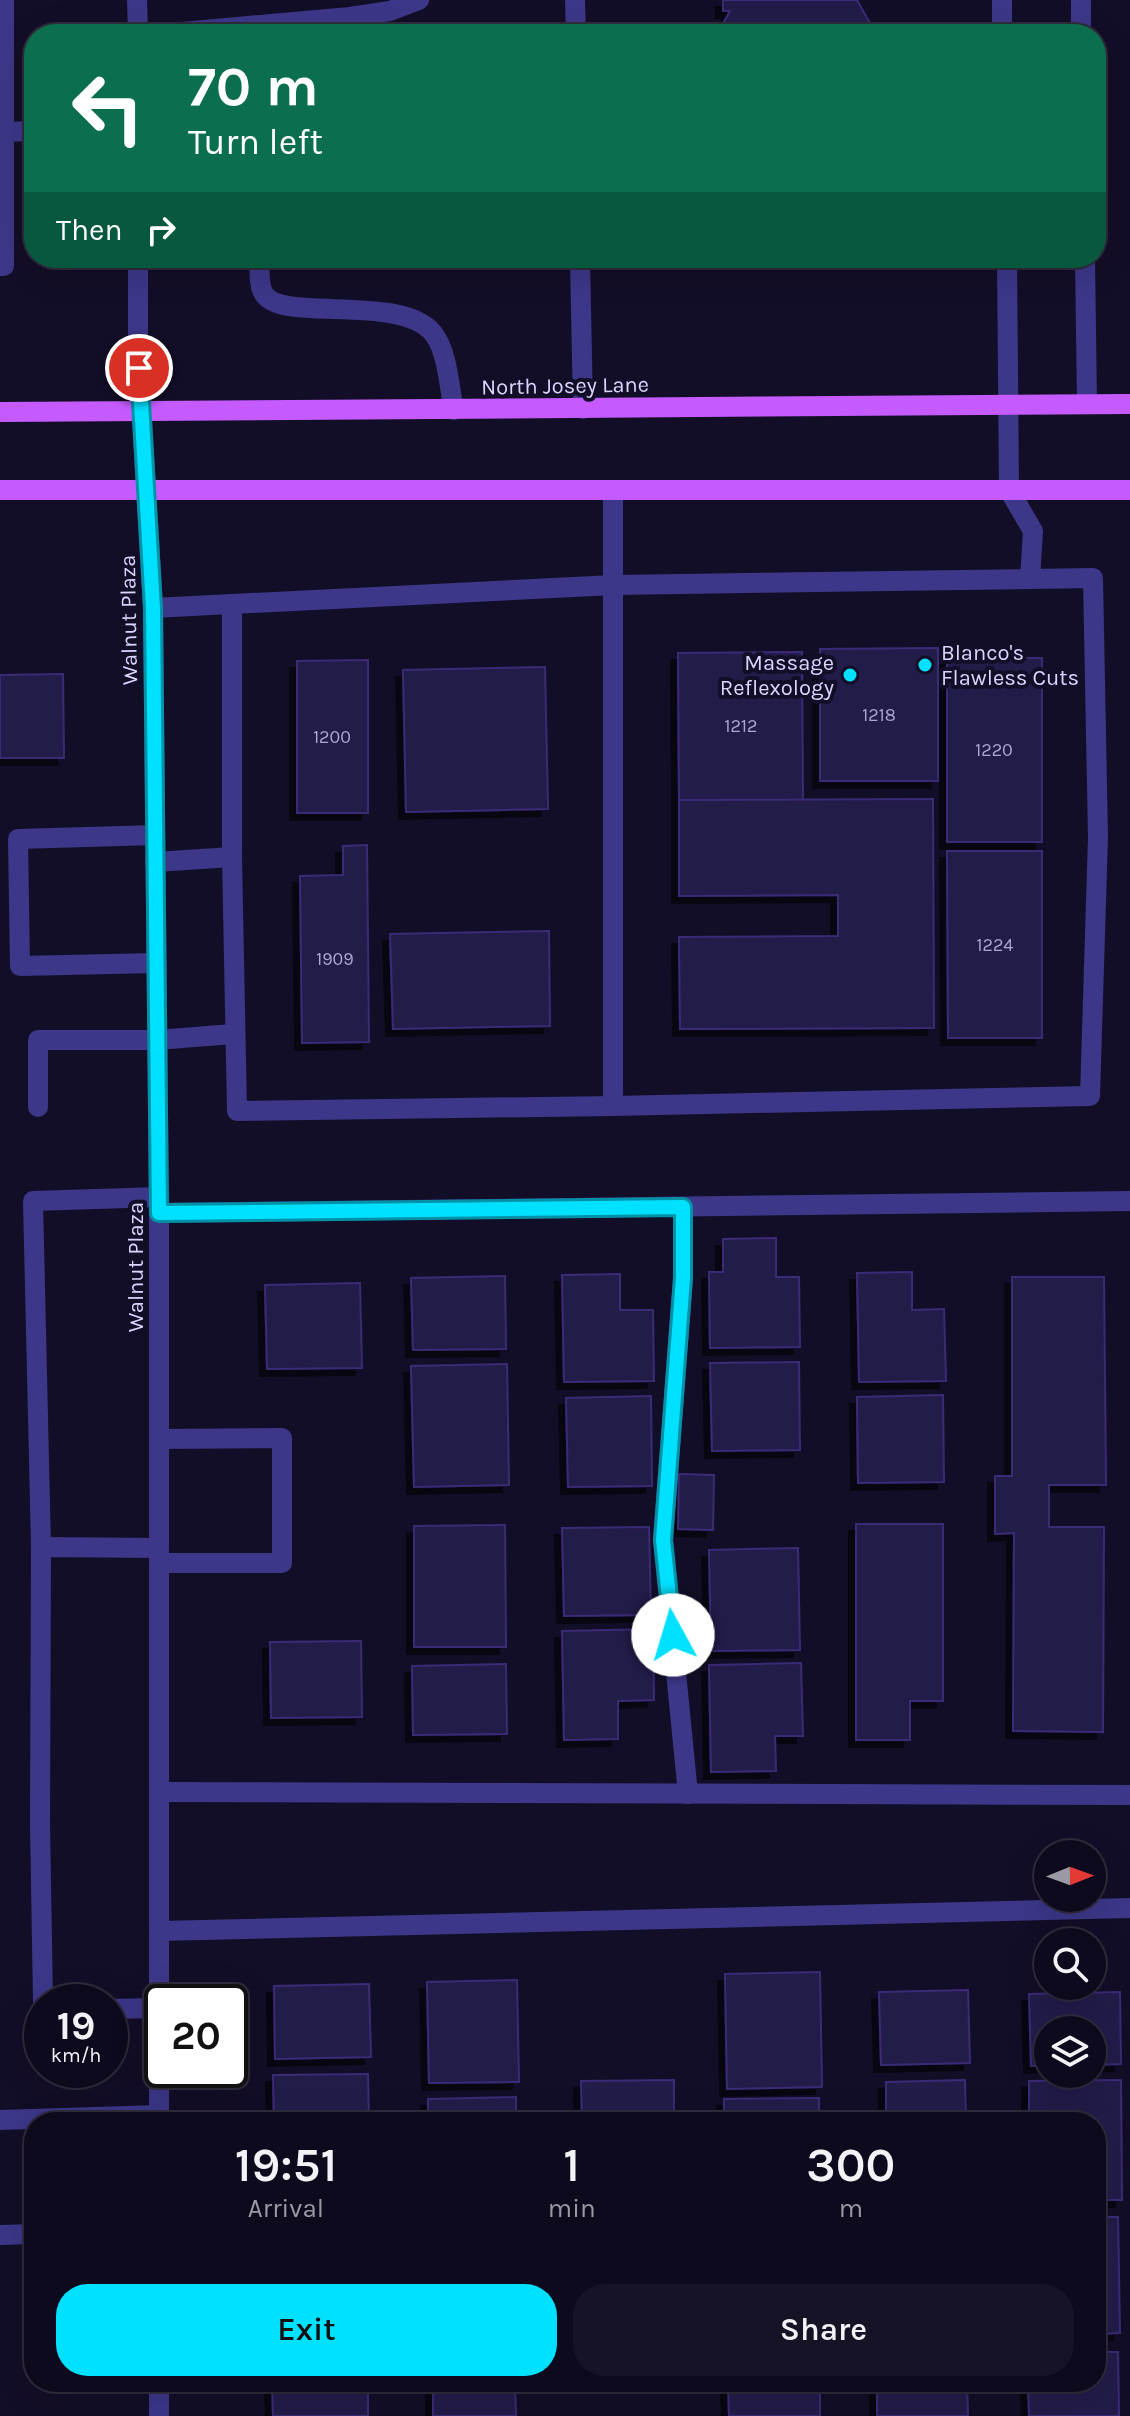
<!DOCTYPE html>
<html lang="en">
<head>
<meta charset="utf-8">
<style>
  body { margin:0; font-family:Karla,sans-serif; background:#171326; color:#f1f3f6; height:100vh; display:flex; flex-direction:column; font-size:30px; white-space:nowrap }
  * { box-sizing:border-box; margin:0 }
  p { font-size:26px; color:#9b9aa4 }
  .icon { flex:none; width:44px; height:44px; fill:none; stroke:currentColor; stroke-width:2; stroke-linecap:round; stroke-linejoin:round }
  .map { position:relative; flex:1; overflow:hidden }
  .sheet { position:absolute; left:24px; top:2112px; width:1082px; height:280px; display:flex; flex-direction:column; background:#0e0a1d; border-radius:32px; box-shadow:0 8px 32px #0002,0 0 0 2px #2e2b3b }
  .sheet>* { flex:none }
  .top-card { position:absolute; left:24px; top:24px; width:1082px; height:244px; border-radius:32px; box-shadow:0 8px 32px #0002,0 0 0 2px #2e2b3b; background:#0b6e4f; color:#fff; overflow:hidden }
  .needle { width:52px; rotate:89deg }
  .fabs { position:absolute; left:1034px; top:1840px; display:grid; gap:16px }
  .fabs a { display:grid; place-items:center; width:72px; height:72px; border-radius:50%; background:#0e0a1d; box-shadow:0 8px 32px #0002,0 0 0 2px #2e2b3b; font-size:40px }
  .speed { position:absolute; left:24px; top:1984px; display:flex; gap:16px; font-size:40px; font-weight:700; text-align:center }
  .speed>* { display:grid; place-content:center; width:104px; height:104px; border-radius:50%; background:#0e0a1d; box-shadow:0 8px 32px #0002,0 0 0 2px #2e2b3b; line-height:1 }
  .speed small { font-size:20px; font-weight:400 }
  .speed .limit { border:4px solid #111; border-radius:12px; background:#fff; color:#111 }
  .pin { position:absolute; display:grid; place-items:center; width:68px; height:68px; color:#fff; margin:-34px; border:4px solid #fff; border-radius:50%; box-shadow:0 2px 8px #0007 }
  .me { position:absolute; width:88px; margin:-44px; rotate:354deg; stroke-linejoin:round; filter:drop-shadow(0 0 6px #0008) }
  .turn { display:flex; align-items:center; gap:28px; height:168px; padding:0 32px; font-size:36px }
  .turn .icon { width:104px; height:104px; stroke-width:2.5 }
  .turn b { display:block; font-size:56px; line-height:68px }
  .then { display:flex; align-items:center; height:76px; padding:0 32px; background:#0003; gap:16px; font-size:30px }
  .eta { display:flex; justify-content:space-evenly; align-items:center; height:136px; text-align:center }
  .eta b { font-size:48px; font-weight:600; line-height:56px }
  .cta { display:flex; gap:16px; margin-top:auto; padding:16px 32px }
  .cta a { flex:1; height:92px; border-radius:32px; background:#00e0ff; color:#111; font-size:32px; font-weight:600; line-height:92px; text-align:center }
  .cta a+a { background:#171326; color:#f1f3f6 }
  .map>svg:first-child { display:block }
  .building { fill:#241a49; stroke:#3b2b76; stroke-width:2; filter:url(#shadow) }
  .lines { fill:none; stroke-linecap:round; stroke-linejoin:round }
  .minor { stroke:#3c3788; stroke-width:20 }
  .major { stroke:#c55bff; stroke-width:20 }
  .route-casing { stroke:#0092a6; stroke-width:20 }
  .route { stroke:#00e0ff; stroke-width:14 }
  .poi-dot { fill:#00e0ff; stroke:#130e27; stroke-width:3 }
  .labels { text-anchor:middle; stroke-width:8; stroke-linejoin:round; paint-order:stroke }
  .number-label { font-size:18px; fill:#aca6d2 }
  .street-label { font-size:22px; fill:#dad4ff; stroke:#130e27 }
  .poi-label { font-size:22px; fill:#dad4ff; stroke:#130e27; text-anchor:start }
</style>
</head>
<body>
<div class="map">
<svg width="1130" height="2416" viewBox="0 0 1130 2416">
  <defs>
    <filter id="shadow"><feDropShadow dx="-7" dy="7" stdDeviation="0" flood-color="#0009"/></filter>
  </defs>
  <rect width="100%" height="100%" fill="#130e27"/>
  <!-- building -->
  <g class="building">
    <polygon points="723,0 857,0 876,34 717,34 730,11 723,11"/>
    <polygon points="318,258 418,258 318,260"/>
    <polygon points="938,648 938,781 820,781 820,649"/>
    <polygon points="802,652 803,800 679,800 678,653"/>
    <rect x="947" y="658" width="95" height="184"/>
    <polygon points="368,660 368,813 297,813 297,661"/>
    <polygon points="545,667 548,809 406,812 403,670"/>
    <polygon points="63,674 64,758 0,758 0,675"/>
    <polygon points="933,799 934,1028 680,1029 679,937 838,936 838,895 679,896 679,800"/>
    <polygon points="367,845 369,1042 302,1043 300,876 343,875 343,846"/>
    <polygon points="947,851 1042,851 1042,1038 948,1038"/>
    <polygon points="549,931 550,1026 393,1029 390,934"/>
    <polygon points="776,1238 776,1277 799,1277 800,1347 710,1348 709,1272 723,1272 723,1239"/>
    <polygon points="912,1272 912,1310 944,1309 946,1381 859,1382 857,1273"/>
    <polygon points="620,1274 620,1310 653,1310 654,1381 564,1382 562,1275"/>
    <polygon points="505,1276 506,1349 413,1350 411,1278"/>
    <polygon points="1012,1277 1104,1277 1106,1485 1049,1485 1049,1527 1104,1527 1103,1732 1013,1731 1014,1533 995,1534 995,1476 1012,1476"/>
    <polygon points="360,1283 362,1368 267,1369 265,1285"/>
    <polygon points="799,1362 800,1450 712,1451 710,1363"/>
    <polygon points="507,1364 509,1485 414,1487 411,1366"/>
    <polygon points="943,1395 944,1482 858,1483 857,1397"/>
    <polygon points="651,1396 652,1486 568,1487 566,1398"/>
    <polygon points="679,1474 714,1475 713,1530 678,1529"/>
    <polygon points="856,1524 943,1524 943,1701 910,1701 910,1740 856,1740"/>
    <polygon points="505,1525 506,1647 414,1647 414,1526"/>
    <polygon points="649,1527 651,1615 564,1616 562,1528"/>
    <polygon points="798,1548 800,1650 711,1651 709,1550"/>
    <polygon points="653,1629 654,1700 618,1701 618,1739 564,1740 562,1631"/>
    <polygon points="361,1641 362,1717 271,1718 270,1642"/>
    <polygon points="801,1663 803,1736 775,1736 776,1771 711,1772 709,1665"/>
    <polygon points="506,1664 507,1734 413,1735 412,1666"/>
    <polygon points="820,1972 822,2087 727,2089 725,1974"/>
    <polygon points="517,1980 519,2082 429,2083 427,1982"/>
    <polygon points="369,1984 371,2057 275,2059 274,1986"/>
    <polygon points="968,1990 970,2063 881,2065 879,1992"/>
    <polygon points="1120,1992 1121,2064 1092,2065 1092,2030 1048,2030 1048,2065 1031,2066 1029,1994"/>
    <polygon points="368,2074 369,2122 274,2122 273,2075"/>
    <polygon points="674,2080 674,2122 582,2122 581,2081"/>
    <polygon points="965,2080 966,2122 886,2122 886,2082"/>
    <polygon points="1121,2080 1122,2200 1096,2200 1096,2122 1029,2122 1029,2081"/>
    <polygon points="516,2097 516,2122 428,2122 428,2099"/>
    <polygon points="819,2098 819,2122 724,2122 724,2099"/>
    <polygon points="1096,2217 1118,2217 1120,2333 1096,2334"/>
    <polygon points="1096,2352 1118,2352 1119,2416 1029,2416 1028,2382 1096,2382"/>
    <polygon points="272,2382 368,2382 368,2416 273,2416"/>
    <polygon points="433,2382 515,2382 516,2416 433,2416"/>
    <polygon points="728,2382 820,2382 820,2416 729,2416"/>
    <polygon points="877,2382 967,2382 968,2416 877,2416"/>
  </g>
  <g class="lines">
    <!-- minor -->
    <g class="minor">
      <polyline points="137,0 138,34"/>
      <polyline points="575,0 576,34"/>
      <polyline points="1002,0 1002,34"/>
      <polyline points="1081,0 1081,34"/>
      <polyline points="160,34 350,17 390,11 419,0"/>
      <polyline points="0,132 34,131"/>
      <polyline points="138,258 138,351 153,608 159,1213 159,2122"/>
      <path d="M259,258C260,268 258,285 264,294C281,323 400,293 433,333C448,352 449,387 454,410"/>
      <polyline points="580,258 583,409"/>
      <polyline points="1085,258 1087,404"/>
      <polyline points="0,266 4,266 4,0"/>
      <polyline points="613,491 613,1106 1090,1096 1098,837 1093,578 1030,579 1033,531 1009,490 1007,258"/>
      <polyline points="232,604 232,857 237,1111 613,1106"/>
      <polyline points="153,608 614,585 1030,579"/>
      <polyline points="155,835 18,839 20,966 156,963"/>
      <polyline points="155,862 232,857"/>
      <polyline points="38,1107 38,1040 157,1040 233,1034"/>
      <polyline points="683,1207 683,1278 663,1540 688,1794"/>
      <polyline points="159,1213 1130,1201"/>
      <polyline points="159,1439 282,1438 282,1563 159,1563"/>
      <polyline points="41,1547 33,1201 159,1197"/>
      <polyline points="159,1792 1130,1795"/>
      <polyline points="159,1931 1130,1908"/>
      <polyline points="43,2002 40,1823 41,1547 159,1548"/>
      <polyline points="110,2009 159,2008"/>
      <polyline points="0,2120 159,2115"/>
      <polyline points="0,2235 34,2234"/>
      <polyline points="159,2382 159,2416"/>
    </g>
    <!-- major -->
    <g class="major">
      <polyline points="0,412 1130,404"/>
      <polyline points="0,490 1130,490"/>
    </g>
  </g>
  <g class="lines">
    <defs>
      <polyline id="route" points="139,368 153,608 159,1213 683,1207 683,1278 663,1540 673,1635"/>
    </defs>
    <!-- route casing -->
    <use href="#route" class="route-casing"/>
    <!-- route -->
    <use href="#route" class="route"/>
  </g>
  <!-- markers -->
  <g class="poi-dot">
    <circle cx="925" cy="665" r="8"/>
    <circle cx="850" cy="675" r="8"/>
  </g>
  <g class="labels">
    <!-- number labels -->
    <g class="number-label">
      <text x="879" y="721">1218</text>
      <text x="741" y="732">1212</text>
      <text x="332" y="743">1200</text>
      <text x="994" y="756">1220</text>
      <text x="995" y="951">1224</text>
      <text x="335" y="965">1909</text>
    </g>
    <!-- street labels -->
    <g class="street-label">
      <text transform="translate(565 385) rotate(-1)" y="8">North Josey Lane</text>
      <text transform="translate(128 620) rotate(-91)" y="8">Walnut Plaza</text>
      <text transform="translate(135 1267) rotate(-90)" y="8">Walnut Plaza</text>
    </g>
    <!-- poi labels -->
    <g class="poi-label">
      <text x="941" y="660">Blanco's<tspan x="941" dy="25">Flawless Cuts</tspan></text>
      <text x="834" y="670" text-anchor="end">Massage<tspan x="834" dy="25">Reflexology</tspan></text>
    </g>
  </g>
</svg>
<div class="fabs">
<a><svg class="needle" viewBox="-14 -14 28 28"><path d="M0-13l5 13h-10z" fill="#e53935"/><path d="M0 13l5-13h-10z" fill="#9b9aa4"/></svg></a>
<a><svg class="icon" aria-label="search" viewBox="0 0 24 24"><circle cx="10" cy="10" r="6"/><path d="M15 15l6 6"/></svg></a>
<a><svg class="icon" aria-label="layers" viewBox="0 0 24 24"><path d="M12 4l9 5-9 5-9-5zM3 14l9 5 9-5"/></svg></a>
</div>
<div class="speed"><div>19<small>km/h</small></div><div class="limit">20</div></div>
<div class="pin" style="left:139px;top:368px;background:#d93025"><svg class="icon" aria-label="arrive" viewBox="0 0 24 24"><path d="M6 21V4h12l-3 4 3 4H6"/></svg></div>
<svg class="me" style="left:673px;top:1635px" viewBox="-20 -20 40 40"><circle r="19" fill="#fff"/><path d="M0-13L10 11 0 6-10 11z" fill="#00e0ff"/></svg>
<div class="top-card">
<div class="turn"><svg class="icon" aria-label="left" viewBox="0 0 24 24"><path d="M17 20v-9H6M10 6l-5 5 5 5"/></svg><div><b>70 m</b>Turn left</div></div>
<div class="then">Then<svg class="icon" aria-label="right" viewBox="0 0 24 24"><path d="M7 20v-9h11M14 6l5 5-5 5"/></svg></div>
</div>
<section class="sheet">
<div class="eta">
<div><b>19:51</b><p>Arrival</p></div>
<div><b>1</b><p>min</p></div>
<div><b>300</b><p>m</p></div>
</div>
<div class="cta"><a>Exit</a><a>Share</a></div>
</section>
</div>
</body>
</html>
